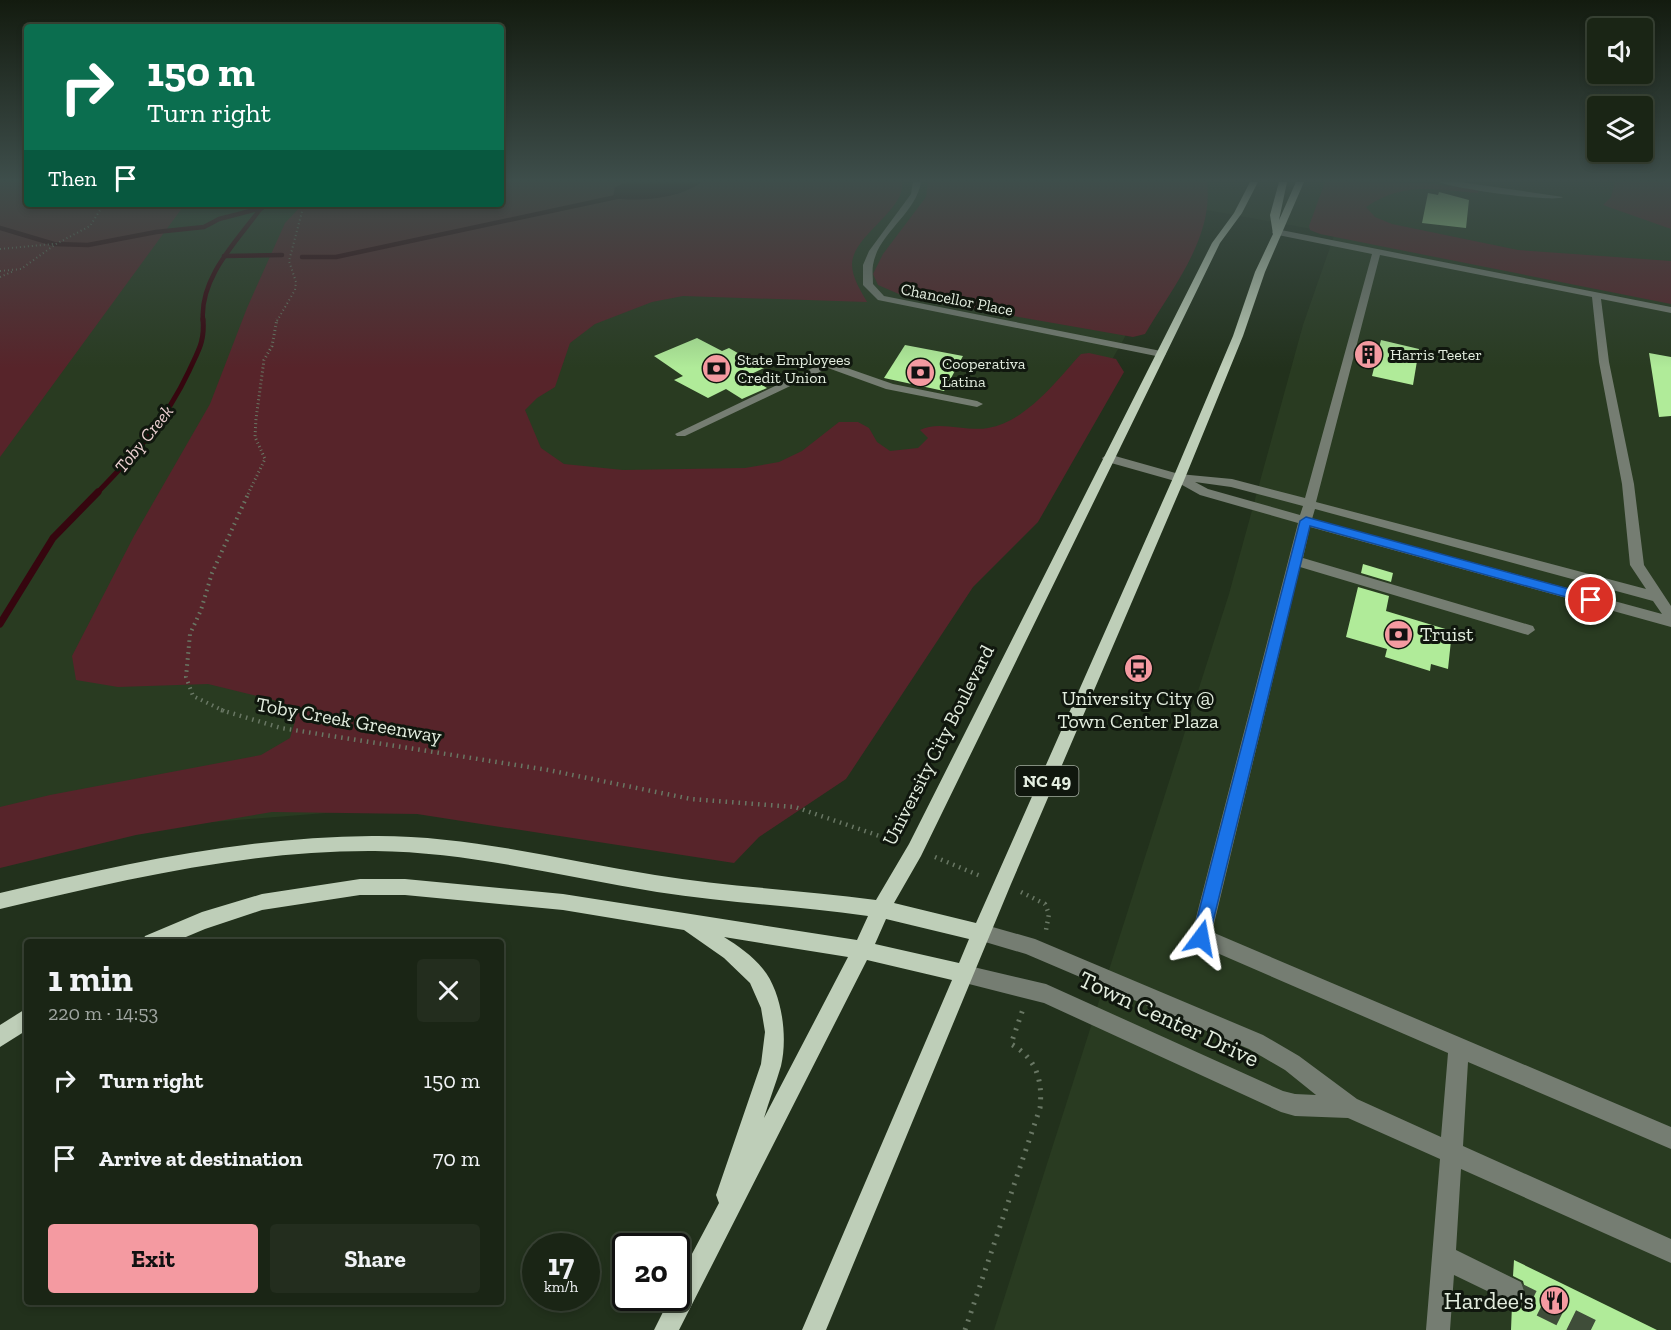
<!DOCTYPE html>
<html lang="en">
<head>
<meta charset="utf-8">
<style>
  body { margin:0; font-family:"Zilla Slab",serif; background:#232d1e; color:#f1f3f6; height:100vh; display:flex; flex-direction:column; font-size:22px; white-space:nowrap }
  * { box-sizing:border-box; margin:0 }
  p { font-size:20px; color:#9fa5a0 }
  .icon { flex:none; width:33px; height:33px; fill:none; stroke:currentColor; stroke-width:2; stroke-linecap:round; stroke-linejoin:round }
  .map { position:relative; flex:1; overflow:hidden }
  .drawer { position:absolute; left:24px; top:939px; width:480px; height:366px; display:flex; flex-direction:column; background:#1a2515; border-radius:6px; box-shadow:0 3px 9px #0003,0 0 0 2px #384234 }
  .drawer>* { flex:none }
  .guide { position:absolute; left:24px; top:24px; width:480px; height:183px; border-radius:6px; box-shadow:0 3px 9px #0003,0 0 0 2px #384234; background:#0b6e4f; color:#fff; overflow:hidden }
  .fabs { position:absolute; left:1587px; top:18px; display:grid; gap:12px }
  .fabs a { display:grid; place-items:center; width:66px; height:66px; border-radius:6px; background:#1a2515; box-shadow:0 3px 9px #0003,0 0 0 2px #384234; font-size:30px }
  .speed { position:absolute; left:522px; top:1233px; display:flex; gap:12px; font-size:30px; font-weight:700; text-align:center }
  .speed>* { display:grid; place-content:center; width:78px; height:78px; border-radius:50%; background:#1a2515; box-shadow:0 3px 9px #0003,0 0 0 2px #384234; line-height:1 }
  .speed small { font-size:15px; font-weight:400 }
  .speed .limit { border:3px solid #111; border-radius:9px; background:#fff; color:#111 }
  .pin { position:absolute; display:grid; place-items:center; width:51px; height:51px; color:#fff; margin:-26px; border:3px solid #fff; border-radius:50%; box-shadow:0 2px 6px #0007 }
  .me { position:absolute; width:66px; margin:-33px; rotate:13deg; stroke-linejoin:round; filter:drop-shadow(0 0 4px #0008) }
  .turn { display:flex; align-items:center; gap:21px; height:126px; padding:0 24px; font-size:27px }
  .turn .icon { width:78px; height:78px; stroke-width:2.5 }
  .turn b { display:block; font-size:42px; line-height:51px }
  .then { display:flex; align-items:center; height:57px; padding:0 24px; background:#0003; gap:12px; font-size:22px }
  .round { display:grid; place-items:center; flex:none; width:63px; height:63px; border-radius:6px; background:#232d1e }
  .overview { display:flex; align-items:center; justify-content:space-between; height:102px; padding:0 24px }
  h1 { font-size:36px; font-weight:700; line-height:45px }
  .primary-button { display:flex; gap:12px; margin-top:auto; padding:12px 24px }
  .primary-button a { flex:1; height:69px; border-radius:6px; background:#f49aa1; color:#111; font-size:24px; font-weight:700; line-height:69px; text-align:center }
  .primary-button a+a { background:#232d1e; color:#f1f3f6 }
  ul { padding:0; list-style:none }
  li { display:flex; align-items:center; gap:18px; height:78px; padding:0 24px }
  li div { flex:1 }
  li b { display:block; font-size:22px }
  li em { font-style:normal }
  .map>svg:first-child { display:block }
  .built { fill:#293b21 }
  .green { fill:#57242a }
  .water { fill:#36060f }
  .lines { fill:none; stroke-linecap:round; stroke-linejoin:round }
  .stream-far2 { stroke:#36060f; stroke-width:4.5 }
  .stream-far1 { stroke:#36060f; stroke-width:5 }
  .stream { stroke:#36060f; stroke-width:7 }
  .building { fill:#b0eb99 }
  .minor-tunnel { stroke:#3f4d39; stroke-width:22; stroke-dasharray:22 11; stroke-linecap:butt }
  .path-far4 { stroke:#697764; stroke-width:2; stroke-dasharray:1 3; stroke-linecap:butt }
  .path-far3 { stroke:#697764; stroke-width:3; stroke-dasharray:1 3; stroke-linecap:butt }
  .path-far2 { stroke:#697764; stroke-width:4; stroke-dasharray:1.5 4.5; stroke-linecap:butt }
  .path-far1 { stroke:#697764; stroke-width:4.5; stroke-dasharray:1.5 5; stroke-linecap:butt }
  .path { stroke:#697764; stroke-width:5; stroke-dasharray:2 7; stroke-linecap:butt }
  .minor { fill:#757d72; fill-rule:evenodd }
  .major { fill:#beceb8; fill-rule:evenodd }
  .route { fill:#1a73e8; stroke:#114b97; stroke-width:1.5 }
  .labels { text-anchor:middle; stroke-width:6; stroke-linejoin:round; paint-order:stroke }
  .far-street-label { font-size:16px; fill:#e3eddf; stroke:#10170e }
  .far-poi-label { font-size:16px; fill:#e3eddf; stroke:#10170e; text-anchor:start }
  .far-water-label { font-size:18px; font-style:italic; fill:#eed2d3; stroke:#10170e }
  .shield { fill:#10170e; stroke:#a4ada0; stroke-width:1.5 }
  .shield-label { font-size:18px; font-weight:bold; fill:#e3eddf }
  .poi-label { font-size:20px; fill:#e3eddf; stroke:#10170e; text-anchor:start }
  .street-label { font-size:20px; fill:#e3eddf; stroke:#10170e }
  .near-street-label { font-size:24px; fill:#e3eddf; stroke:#10170e }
  .near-poi-label { font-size:24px; fill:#e3eddf; stroke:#10170e; text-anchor:end }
</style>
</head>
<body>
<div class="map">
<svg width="1671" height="1330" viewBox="0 0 1671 1330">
  <rect width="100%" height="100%" fill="#22311c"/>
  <!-- built -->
  <polygon class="built" points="0,182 27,182 27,204 501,204 501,182 1671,182 1671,1330 994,1330 1229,594 1303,325 1335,233 1206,210 1134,321 1093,393 827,773 0,839"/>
  <!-- green -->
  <g class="green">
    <polygon points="0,182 27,182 27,204 185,204 0,457"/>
    <path d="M501,182H902C906,210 853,235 852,264C852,278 861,291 867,302L683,296L652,302L595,324L570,343L555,387L537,398L525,410L541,448L564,464L623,470L745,468L779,462L802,451L839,422H858L869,428L877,442L890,451L918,448L928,438L920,430C938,420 967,432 988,428C1027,421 1056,381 1081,354L1089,353L1116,359L1124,372L1038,522L973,587L846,779L759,837L734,863L417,814L272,812L136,835L0,868V807L50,795L261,755L290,738L296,718L274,700L208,684L118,687L76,680L72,656L134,536L210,404L247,308L285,223L303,204H501Z"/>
    <path d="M928,182H1207C1214,238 1172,288 1145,334L1133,337L906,297L878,285L873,274L883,254L926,197Z"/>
    <path d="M1325,182L1426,183L1479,190L1478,193C1433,190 1405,181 1366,207L1375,217L1392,224L1518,250L1671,261V304L1320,234L1310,230L1309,226Z"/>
    <polygon points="1615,182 1671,182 1671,229 1603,205 1611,197"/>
  </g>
  <!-- water -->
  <path class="water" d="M627,182H702C678,199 641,202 613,198L615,187Z"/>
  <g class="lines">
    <!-- stream-far2 -->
    <g class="stream-far2">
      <polyline points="0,228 54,244 88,245 156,232 204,227 219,219 262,208"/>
      <polyline points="224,256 282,255"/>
      <polyline points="302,257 336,257 621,196"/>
      <path d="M203,321C199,276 240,238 264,204"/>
    </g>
    <!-- stream-far1 -->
    <path class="stream-far1" d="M96,494C135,454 165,422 189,371C198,351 205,342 203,319"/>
    <!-- stream -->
    <polyline class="stream" points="0,624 53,538 98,492"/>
  </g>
  <!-- building -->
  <g class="building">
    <polygon points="1439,192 1469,200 1466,228 1422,223 1428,193 1438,195"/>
    <polygon points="697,338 722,351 729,348 764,368 747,376 767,388 742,399 726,389 708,398 674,380 683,376 654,356"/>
    <polygon points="1381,340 1419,349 1413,385 1372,376"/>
    <polygon points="905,345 963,356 944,391 884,378"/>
    <polygon points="1649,353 1671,357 1671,416 1659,417"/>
    <polygon points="1363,564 1393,573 1391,582 1361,573"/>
    <polygon points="1358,587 1389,596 1386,611 1452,631 1448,669 1431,664 1430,671 1385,657 1387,649 1346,637"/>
    <polygon points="1514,1260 1657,1330 1511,1330 1512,1305 1522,1302 1526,1292 1523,1281 1513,1276"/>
  </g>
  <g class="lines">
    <!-- minor-tunnel -->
    <polyline class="minor-tunnel" points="1512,1291 1591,1330"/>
    <!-- path-far4 -->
    <g class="path-far4">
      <polyline points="0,249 53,244"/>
      <polyline points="0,271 21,269 56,244 90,226 104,204"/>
      <polyline points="0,277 14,271"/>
      <polyline points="277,321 295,290 296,282 289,261 304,204"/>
    </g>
    <!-- path-far3 -->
    <polyline class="path-far3" points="248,494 265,459 255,437 256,419 264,360 272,346 277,319"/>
    <!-- path-far2 -->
    <polyline class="path-far2" points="224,711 193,696 186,677 190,634 201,610 212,573 249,492"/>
    <!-- path-far1 -->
    <g class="path-far1">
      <polyline points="221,710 281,728 548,770 691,799 795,807 897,842"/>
      <polyline points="935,857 983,877"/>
      <polyline points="1021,892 1045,904 1049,914 1046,930"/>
    </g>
    <!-- path -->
    <path class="path" d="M965,1330L1040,1108C1043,1080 1036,1058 1011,1044L1023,1009"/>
    <!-- minor -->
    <g class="minor">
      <path d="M913,182H921C916,214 878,233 873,265C872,271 873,278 873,284L884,296L1161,351L1166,354L1161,357L878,300L863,285V265L869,251L911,194Z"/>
      <path d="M1439,182H1460L1563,197C1554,203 1450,188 1439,182Z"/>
      <path d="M1276,229L1671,307V313L1601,299L1609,362L1634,484L1644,565L1671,606V627L1310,527L1303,558L1533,626L1535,630L1528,635L1300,567L1212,932L1671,1127V1149L1468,1062L1463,1146L1671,1239V1263L1461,1169L1456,1250L1521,1282L1524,1291L1521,1300L1512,1303L1454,1275L1450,1330H1426L1440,1159L1348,1118L1295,1116L1281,1112L1044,1003L965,983L958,981L955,974L958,967L965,965L1046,984L1283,1091L1295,1094L1316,1095L1285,1070L1249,1049L1026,954L975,939L973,933L975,927L982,924L1035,939L1263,1035L1299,1056L1357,1099L1441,1137L1448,1053L1194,943L1191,937L1298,523L1200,495L1175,481L1104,461L1102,458L1108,454L1179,474L1232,479L1305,498L1372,254L1273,234L1272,232ZM1380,255L1592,297L1599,362L1622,484L1630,565L1646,589L1316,502ZM1195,482L1231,487L1303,506L1300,515L1208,489ZM1315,509L1653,601L1662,614L1312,519Z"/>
      <polygon points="827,361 893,384 977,401 983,404 977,407 886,389 828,368 685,436 677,436 675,434"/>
    </g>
    <!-- major -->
    <g class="major">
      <path d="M1250,182H1258L1242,213L1220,243L921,856L894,903L976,923L1173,478L1233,336L1255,272L1273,234L1270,215L1279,182H1287L1279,220L1296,182H1304L1265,272L1243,336L1185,478L1011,884L826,1330H802L952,980L867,960L679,1330H654L670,1298H676V1284L719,1203L716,1195L761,1064L765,1032L761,1008L750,983L724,958L684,930L563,910L405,895H360L262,910L205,929L174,942H142L145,936L202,912L262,894L360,879H405L563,894L857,940L868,916C798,906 727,903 657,892C563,877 471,852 375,851C248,850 123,880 0,909V893C123,864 245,837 372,836C468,835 561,860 655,875C728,887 803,890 876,900L909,844L1212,243L1234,213ZM886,919L969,939L959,963L875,944ZM724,937L848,957L764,1118C769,1101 776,1083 781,1066C788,1037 782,992 763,969C753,956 737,945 724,937Z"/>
      <polygon points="27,1008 27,1030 0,1047 0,1025"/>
    </g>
  </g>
  <!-- sky -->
  <linearGradient id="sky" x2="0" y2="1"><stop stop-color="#131b0f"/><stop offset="0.49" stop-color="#3e4e4b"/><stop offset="1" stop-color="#3e4e4b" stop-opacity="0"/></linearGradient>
  <rect width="1671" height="368" fill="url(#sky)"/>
  <!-- route -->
  <polygon class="route" points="1306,517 1591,595 1597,600 1591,604 1310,526 1209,938 1207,943 1201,946 1194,943 1192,938 1300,521"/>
  <!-- icons -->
  <defs>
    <symbol id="building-disc" viewBox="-11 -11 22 22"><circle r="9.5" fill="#f49aa1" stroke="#10170e"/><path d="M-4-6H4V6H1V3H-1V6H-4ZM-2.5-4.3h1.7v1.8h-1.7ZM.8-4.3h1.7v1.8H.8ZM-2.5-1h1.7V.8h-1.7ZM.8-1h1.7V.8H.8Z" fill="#111"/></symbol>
    <symbol id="bank-disc" viewBox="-11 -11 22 22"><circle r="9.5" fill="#f49aa1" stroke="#10170e"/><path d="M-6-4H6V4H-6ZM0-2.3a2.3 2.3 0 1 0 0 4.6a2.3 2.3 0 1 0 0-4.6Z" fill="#111"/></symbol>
    <symbol id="bus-disc" viewBox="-11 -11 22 22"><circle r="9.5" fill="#f49aa1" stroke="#10170e"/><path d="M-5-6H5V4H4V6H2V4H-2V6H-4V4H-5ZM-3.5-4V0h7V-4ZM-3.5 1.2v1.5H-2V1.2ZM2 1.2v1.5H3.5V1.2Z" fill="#111"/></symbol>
    <symbol id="restaurant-disc" viewBox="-11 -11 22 22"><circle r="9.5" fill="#f49aa1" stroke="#10170e"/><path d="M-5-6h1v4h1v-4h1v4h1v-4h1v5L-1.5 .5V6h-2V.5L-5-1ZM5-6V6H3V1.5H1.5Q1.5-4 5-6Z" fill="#111"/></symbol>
  </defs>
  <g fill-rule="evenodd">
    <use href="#building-disc" x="1352" y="338" width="33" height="33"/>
    <use href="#bank-disc" x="700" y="352" width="33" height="33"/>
    <use href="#bank-disc" x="904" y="356" width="33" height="33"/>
    <use href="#bank-disc" x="1382" y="618" width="33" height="33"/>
    <use href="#bus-disc" x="1122" y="652" width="33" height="33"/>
    <use href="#restaurant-disc" x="1538" y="1284" width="33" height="33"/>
  </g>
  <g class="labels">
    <!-- far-street labels -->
    <g class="far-street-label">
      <text transform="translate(957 299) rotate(11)" y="6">Chancellor Place</text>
    </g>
    <!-- far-poi labels -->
    <g class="far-poi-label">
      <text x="1390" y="360">Harris Teeter</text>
      <text x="737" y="365">State Employees<tspan x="737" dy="18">Credit Union</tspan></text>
      <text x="942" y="369">Cooperativa<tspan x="942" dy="18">Latina</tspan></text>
    </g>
    <!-- far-water labels -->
    <g class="far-water-label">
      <text transform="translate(144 439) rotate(-51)" y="6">Toby Creek</text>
    </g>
    <!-- shield labels -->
    <rect class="shield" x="1015.5" y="766" width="63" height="30" rx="4.5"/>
    <g class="shield-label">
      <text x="1047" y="787">NC 49</text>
    </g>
    <!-- poi labels -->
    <g class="poi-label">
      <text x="1420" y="641">Truist</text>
      <text x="1138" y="705" text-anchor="middle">University City @<tspan x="1138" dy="23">Town Center Plaza</tspan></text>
    </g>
    <!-- street labels -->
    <g class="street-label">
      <text transform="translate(349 720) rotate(10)" y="7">Toby Creek Greenway</text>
      <text transform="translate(938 745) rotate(-63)" y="7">University City Boulevard</text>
    </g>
    <!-- near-street labels -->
    <g class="near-street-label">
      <text transform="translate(1169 1019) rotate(25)" y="8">Town Center Drive</text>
    </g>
    <!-- near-poi labels -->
    <g class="near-poi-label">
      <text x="1534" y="1309">Hardee's</text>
    </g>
  </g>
</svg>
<div class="fabs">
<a><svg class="icon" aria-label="sound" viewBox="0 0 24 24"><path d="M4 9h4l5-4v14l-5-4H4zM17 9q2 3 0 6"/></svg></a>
<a><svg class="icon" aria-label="layers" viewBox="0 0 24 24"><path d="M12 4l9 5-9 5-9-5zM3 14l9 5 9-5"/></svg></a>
</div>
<div class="speed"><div>17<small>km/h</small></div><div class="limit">20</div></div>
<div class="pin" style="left:1591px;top:600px;background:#d93025"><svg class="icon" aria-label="arrive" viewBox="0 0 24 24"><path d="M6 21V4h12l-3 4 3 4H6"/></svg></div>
<svg class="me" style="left:1201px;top:938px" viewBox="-20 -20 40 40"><path d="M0-17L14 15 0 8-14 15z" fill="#1a73e8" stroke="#fff" stroke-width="4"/></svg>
<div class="guide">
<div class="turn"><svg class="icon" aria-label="right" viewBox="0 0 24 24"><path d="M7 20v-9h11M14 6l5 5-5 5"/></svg><div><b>150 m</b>Turn right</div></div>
<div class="then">Then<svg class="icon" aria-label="arrive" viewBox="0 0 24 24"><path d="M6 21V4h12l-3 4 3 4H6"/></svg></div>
</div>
<section class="drawer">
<div class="overview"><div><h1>1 min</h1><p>220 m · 14:53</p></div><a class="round"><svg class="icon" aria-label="close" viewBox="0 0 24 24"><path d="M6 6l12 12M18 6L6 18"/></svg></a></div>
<ul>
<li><svg class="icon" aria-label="right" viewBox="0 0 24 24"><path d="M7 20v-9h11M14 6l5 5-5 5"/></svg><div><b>Turn right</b></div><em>150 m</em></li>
<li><svg class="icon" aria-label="arrive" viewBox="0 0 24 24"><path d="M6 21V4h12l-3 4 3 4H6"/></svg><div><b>Arrive at destination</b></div><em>70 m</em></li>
</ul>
<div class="primary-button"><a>Exit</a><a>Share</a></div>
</section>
</div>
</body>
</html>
